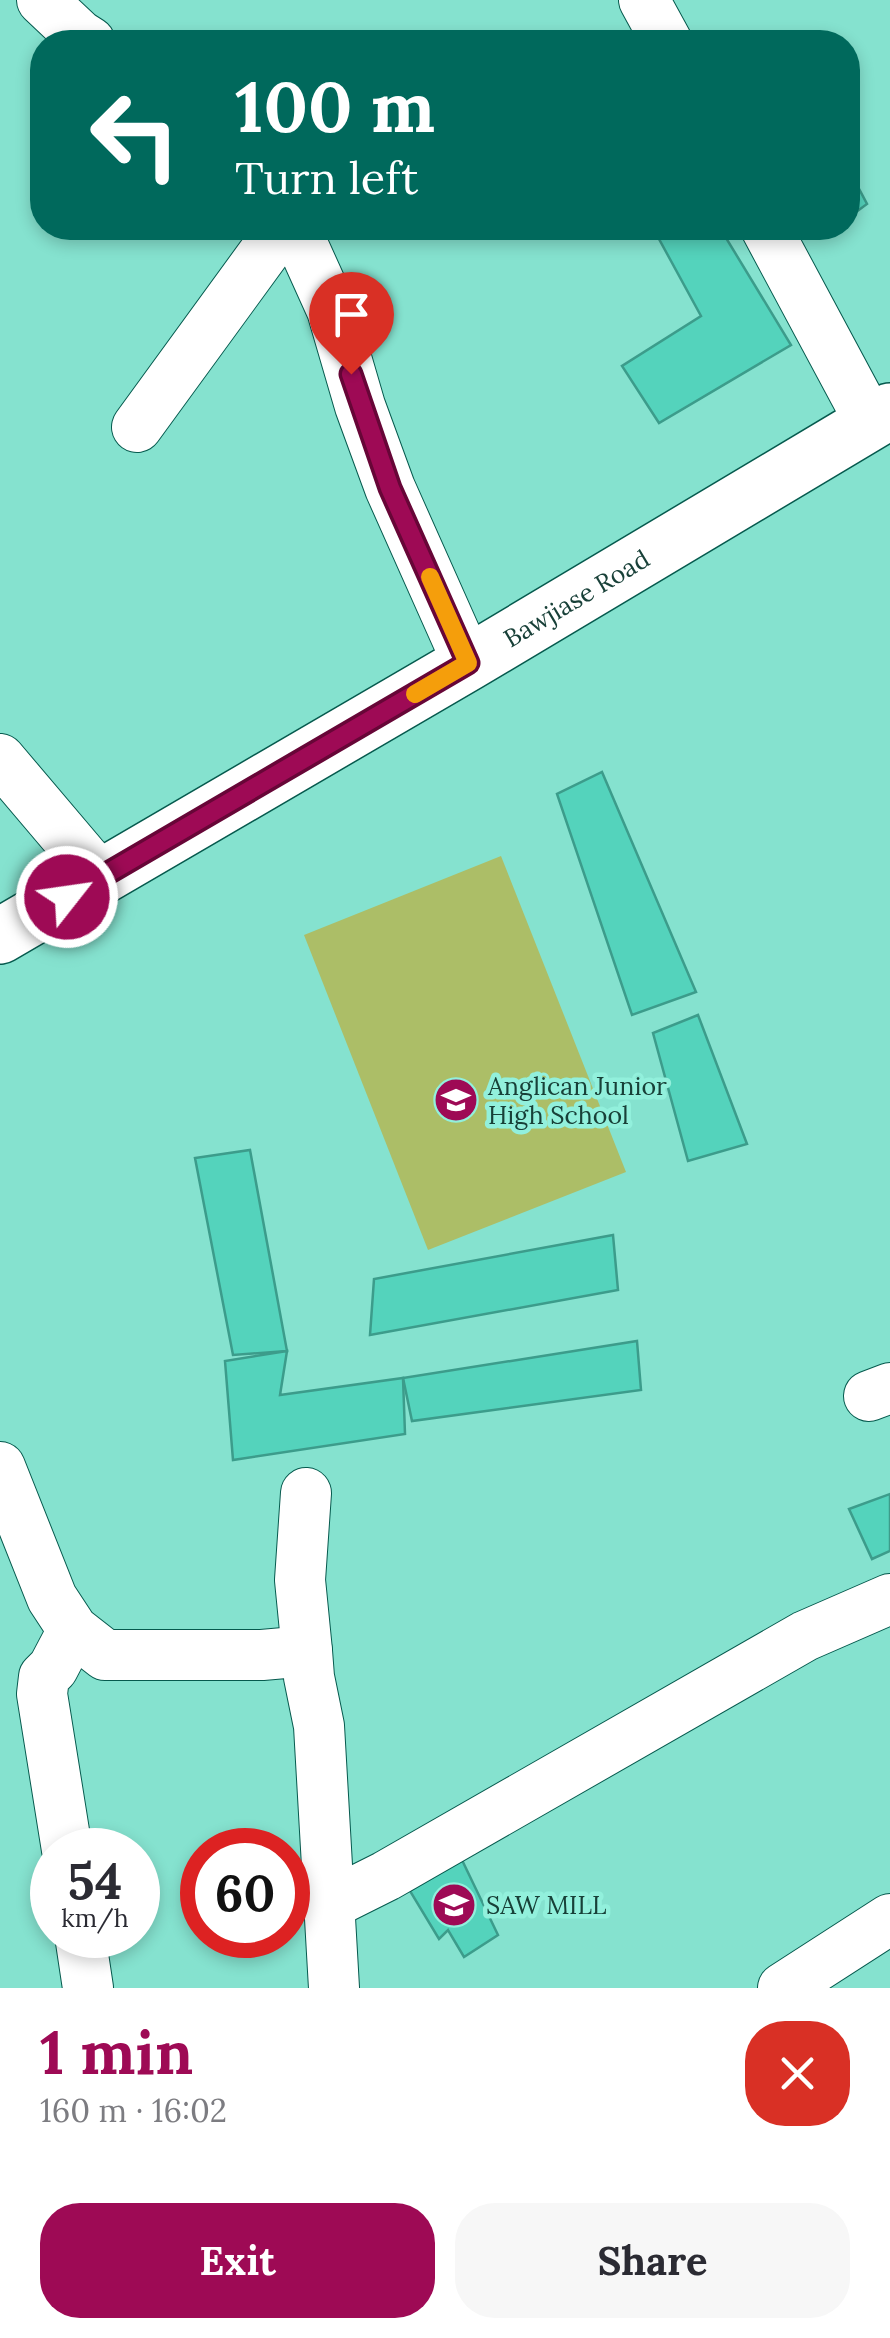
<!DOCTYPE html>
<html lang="en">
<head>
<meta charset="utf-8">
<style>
  body { margin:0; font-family:Lora,serif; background:#f7f7f7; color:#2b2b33; height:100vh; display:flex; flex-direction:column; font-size:38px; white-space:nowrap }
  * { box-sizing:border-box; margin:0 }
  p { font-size:32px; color:#7c7c81 }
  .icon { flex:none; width:55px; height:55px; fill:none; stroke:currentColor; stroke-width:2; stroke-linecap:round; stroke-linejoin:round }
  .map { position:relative; height:1988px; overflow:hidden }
  .side { display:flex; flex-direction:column; background:#fff; flex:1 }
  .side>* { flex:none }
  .hud { position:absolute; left:30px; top:30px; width:830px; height:210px; border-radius:40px; box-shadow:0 5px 15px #0003; background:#00695c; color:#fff; overflow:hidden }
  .speed { position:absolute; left:30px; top:1828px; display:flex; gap:20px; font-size:50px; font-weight:700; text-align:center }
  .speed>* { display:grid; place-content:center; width:130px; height:130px; border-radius:50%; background:#fff; box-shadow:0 5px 15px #0003; line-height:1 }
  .speed small { font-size:25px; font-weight:400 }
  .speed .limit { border:15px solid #d22; background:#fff; color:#111 }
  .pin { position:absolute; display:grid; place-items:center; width:85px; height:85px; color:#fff; margin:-102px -42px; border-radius:50% 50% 50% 0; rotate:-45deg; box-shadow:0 0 10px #0007 }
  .pin .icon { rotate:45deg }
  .me { position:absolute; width:110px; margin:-55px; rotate:60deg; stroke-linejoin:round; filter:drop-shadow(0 0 8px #0008) }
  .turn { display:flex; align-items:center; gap:35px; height:210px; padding:0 40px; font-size:45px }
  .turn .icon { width:130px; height:130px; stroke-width:2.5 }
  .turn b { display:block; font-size:70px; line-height:85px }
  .round { display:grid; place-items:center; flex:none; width:105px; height:105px; border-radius:40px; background:#f7f7f7 }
  .summary { display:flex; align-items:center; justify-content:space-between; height:170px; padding:0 40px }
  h1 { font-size:60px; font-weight:800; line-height:75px; color:#9e0a55 }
  .button { display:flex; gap:20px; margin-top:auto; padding:20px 40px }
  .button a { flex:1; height:115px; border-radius:40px; background:#9e0a55; color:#fff; font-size:40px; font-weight:800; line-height:115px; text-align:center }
  .button a+a { background:#f7f7f7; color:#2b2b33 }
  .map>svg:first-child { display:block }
  .green { fill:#acbe67 }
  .building { fill:#54d3bc; stroke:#3c9c8b; stroke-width:2.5 }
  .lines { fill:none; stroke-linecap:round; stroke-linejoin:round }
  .minor-casing { stroke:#065a4e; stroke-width:52 }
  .major-casing { stroke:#065a4e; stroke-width:58 }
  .minor { stroke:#fff; stroke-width:50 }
  .major { stroke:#fff; stroke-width:55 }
  .route-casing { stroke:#670637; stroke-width:25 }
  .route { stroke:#9e0a55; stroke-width:18 }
  .slow { stroke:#f59e0b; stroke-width:18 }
  .labels { text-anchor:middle; stroke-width:9; stroke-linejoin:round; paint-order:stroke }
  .street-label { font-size:25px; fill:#184038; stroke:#92f0dc }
  .poi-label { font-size:25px; fill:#184038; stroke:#92f0dc; text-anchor:start }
</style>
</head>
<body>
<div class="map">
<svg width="890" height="1988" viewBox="0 0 890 1988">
  <rect width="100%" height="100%" fill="#85e2cf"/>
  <!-- green -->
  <polygon class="green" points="501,856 626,1172 428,1250 304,935"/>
  <!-- building -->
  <g class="building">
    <polygon points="848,168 867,204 848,218"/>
    <polygon points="653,228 720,228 791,345 659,423 622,366 701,316"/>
    <polygon points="602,772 696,992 632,1015 557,794"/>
    <polygon points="698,1015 747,1144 688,1161 653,1033"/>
    <polygon points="250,1150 287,1351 233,1355 195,1158"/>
    <polygon points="613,1235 618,1290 370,1335 374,1279"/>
    <polygon points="637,1341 641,1390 412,1421 403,1378"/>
    <polygon points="287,1351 280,1395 403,1378 405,1434 233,1460 225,1361"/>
    <polygon points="890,1494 890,1551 872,1559 849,1509"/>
    <polygon points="462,1860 498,1935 464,1957 448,1930 439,1939 410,1891"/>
  </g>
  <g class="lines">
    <defs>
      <g id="minor">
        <polyline points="42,0 79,35 90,42"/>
        <polyline points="644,0 667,42"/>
        <polyline points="295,228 332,310 360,406 390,488 468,663"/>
        <polyline points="766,228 870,422"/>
        <polyline points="137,427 282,228"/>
        <polyline points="0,759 100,877"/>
        <polyline points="869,1396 890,1388"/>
        <polyline points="0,1467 52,1598 73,1630 105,1655 262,1655 307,1651 309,1677 319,1726 334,1988"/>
        <polyline points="306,1493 300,1580 307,1651"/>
        <polyline points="67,1850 42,1694 44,1677 53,1668 73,1630"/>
        <polyline points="330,1904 386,1876 805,1636 890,1599"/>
        <polyline points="80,1935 88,1988"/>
        <polyline points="783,1988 890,1919"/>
      </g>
      <g id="major">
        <path id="s1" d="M0,936L468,663L890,411"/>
      </g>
    </defs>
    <!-- minor casing -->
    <use href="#minor" class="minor-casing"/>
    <!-- major casing -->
    <use href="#major" class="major-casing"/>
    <!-- minor -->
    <use href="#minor" class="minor"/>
    <!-- major -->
    <use href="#major" class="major"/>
  </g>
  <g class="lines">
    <defs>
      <polyline id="route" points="67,897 468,663 390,488 351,374"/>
    </defs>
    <!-- route casing -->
    <use href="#route" class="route-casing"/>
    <!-- route -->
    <use href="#route" class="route"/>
    <!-- slow -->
    <polyline class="slow" points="415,694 468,663 430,577"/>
  </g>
  <!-- icons -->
  <defs>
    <symbol id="school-disc" viewBox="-11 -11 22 22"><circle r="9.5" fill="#9e0a55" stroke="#92f0dc"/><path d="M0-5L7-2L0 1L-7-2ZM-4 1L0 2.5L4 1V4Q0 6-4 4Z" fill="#fff"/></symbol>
  </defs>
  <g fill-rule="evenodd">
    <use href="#school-disc" x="431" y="1075" width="50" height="50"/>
    <use href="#school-disc" x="429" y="1880" width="50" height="50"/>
  </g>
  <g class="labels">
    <!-- street labels -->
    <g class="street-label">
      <text dy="9" stroke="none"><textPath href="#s1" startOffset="668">Bawjiase Road</textPath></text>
    </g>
    <!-- poi labels -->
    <g class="poi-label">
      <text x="488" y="1095">Anglican Junior<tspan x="488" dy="29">High School</tspan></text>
      <text x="486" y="1914">SAW MILL</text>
    </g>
  </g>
</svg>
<div class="speed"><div>54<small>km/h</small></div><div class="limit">60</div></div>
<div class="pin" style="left:351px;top:374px;background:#d93025"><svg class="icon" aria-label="arrive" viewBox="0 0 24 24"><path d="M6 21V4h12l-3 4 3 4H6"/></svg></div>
<svg class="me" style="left:67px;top:897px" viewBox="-20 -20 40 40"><circle r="17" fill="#9e0a55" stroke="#fff" stroke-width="3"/><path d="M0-11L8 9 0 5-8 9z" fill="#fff"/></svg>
<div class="hud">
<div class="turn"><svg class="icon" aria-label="left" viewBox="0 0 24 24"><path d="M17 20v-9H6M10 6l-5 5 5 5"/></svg><div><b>100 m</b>Turn left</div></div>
</div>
</div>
<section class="side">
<div class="summary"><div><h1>1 min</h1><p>160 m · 16:02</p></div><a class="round" style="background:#d93025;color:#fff"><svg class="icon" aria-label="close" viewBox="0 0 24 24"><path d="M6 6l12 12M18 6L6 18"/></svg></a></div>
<div class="button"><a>Exit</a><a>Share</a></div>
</section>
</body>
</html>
